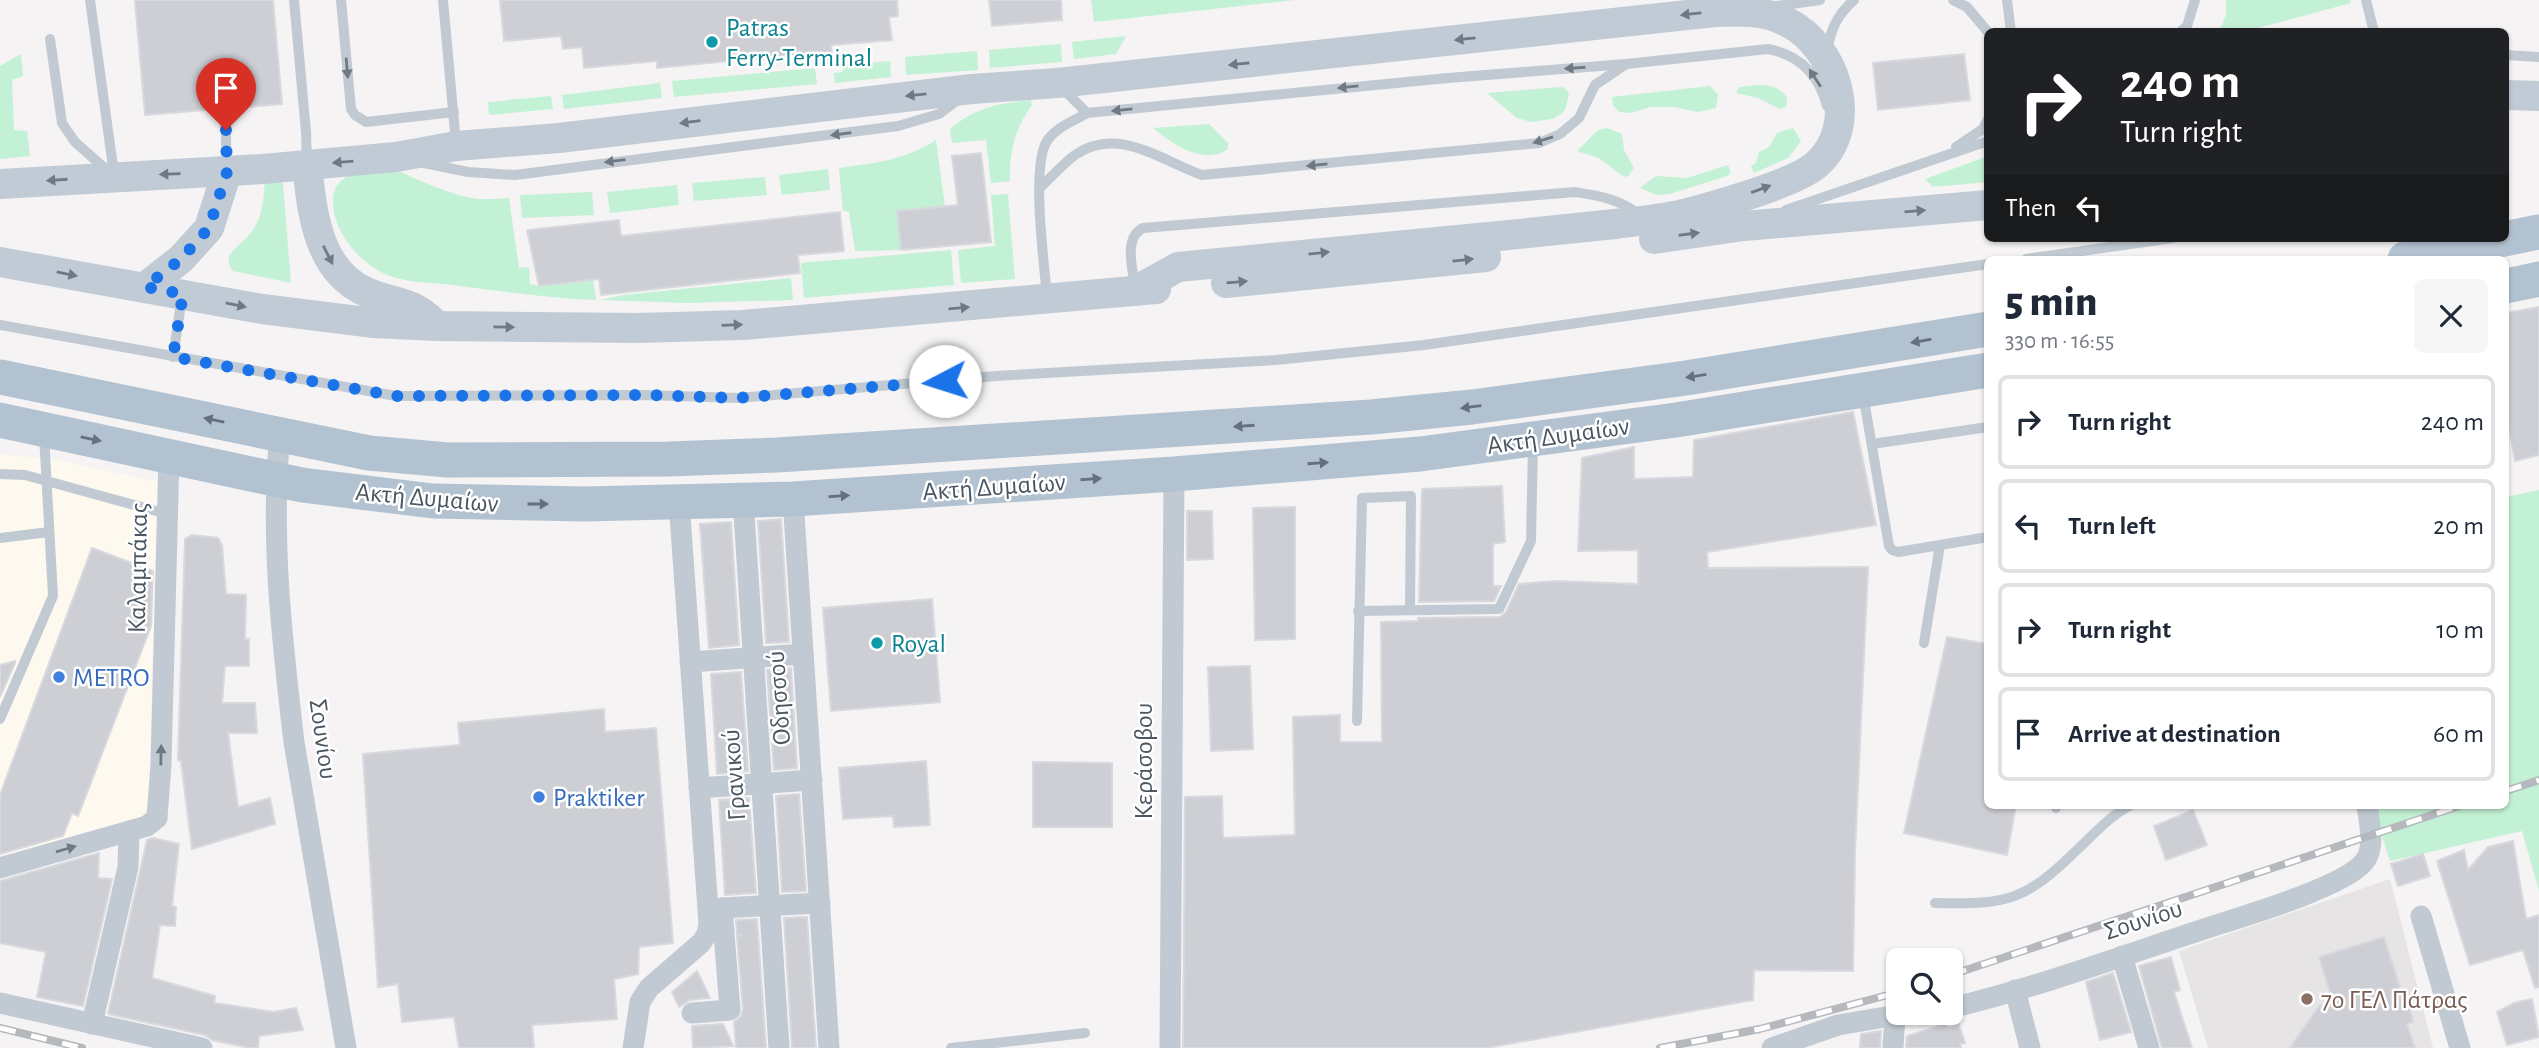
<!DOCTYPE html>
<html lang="en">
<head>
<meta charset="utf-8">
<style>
  body { margin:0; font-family:"Alegreya Sans",sans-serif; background:#f6f6f7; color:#1f2937; height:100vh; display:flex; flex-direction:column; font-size:26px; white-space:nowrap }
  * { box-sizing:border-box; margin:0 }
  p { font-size:23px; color:#747a83 }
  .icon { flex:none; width:38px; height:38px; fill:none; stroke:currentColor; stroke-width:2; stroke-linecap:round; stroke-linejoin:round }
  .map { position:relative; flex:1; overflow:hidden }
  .details { position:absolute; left:1984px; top:256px; width:525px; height:553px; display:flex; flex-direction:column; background:#fff; border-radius:10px; box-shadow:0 2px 5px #0004 }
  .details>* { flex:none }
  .top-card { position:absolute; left:1984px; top:28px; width:525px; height:214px; border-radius:10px; box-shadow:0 2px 5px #0004; background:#202124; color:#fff; overflow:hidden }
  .fabs { position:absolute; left:1886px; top:948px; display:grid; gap:14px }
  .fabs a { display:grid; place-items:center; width:77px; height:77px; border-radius:10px; background:#fff; box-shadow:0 2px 5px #0004; font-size:35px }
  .pin { position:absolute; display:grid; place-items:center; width:60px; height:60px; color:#fff; margin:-72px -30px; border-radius:50% 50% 50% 0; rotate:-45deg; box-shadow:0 0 7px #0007 }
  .pin .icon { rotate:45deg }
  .me { position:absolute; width:77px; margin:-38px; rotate:265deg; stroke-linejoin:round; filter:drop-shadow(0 0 5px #0008) }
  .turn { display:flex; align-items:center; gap:24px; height:147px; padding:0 21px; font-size:32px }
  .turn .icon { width:91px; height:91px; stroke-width:2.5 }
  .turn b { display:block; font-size:49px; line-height:60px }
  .then { display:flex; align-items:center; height:66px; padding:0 21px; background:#0003; gap:14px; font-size:26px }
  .round { display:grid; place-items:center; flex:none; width:74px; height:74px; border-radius:10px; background:#f6f6f7 }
  .head { display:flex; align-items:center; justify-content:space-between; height:119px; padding:0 21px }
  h1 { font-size:42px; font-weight:800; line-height:52px }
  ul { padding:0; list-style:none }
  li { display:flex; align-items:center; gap:21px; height:94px; margin:0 14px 10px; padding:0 7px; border:4px solid #e0e1e3; border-radius:10px }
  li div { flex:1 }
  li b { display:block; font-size:26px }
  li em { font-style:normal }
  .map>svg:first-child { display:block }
  .commercial { fill:#fdf9ef }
  .education { fill:#e6e4e5 }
  .green { fill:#c3f1d5 }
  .building { fill:#cdcfd5; stroke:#d7d9de; stroke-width:2 }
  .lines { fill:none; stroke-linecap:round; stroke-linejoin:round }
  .lane { stroke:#c1cad2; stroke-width:10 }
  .street { stroke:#c1cad2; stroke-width:21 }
  .secondary { stroke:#c1cbd6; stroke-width:30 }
  .primary { stroke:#b3c2d1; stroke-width:35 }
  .rail-casing { stroke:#b5b8bd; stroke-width:8 }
  .rail { stroke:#fff; stroke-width:5; stroke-dasharray:16; stroke-linecap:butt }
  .oneway { fill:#6e7984 }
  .oneway2 { fill:#6e7983 }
  .oneway3 { fill:#64717d }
  .route { stroke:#1a73e8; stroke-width:12; stroke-dasharray:0 21.6 }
  .culture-dot { fill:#0f9aa8; stroke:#fff; stroke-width:2.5 }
  .shop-dot { fill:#3f7fe0; stroke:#fff; stroke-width:2.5 }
  .education-dot { fill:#8d6e63; stroke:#fff; stroke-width:2.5 }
  .labels { text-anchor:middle; stroke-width:5; stroke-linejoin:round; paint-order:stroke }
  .culture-label { font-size:26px; fill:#0d838f; stroke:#fff; text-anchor:start }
  .street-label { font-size:26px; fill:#4a5661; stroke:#fff }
  .shop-label { font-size:26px; fill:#366cbe; stroke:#fff; text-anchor:start }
  .education-label { font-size:26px; fill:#785e54; stroke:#fff; text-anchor:start }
</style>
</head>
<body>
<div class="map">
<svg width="2539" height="1048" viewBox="0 0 2539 1048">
  <rect width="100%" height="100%" fill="#f5f3f3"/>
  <!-- commercial -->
  <polygon class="commercial" points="0,454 59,460 157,482 149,799 144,816 0,856"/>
  <!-- education -->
  <polygon class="education" points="2390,879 2433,1048 2208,1048 2179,951"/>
  <!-- green -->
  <g class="green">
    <polygon points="1091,0 1294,0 1094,22"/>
    <polygon points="2226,0 2350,0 2351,3 2247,31 2219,31 2226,15"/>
    <polygon points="1126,36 1116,54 1074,59 1072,42"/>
    <polygon points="1061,44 1062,62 990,68 989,50"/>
    <polygon points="977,51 978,70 906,75 905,57"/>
    <polygon points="21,54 23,76 12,80 14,130 27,131 30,156 0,159 0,66"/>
    <polygon points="890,61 891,77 835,83 834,73 843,72 842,65"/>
    <polygon points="815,68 817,84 674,97 672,81"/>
    <polygon points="660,83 662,98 564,109 562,95"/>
    <path d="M1759,85C1771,85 1781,88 1787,98L1786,107L1780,109L1758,98L1736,93L1739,87Z"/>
    <polygon points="1710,86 1718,95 1716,108 1698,112 1674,107 1650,107 1631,113 1619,112 1613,105 1612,97"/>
    <polygon points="1561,87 1566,89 1569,94 1565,110 1561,114 1552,119 1531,122 1517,118 1487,93"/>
    <polygon points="551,96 553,109 489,115 488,102"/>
    <path d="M1031,100L1032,105C1015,128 1009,152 1010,181L991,183L986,140L952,143L950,129C977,107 997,104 1031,100Z"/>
    <path d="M1209,124L1228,143V149C1204,166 1172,144 1153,128Z"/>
    <polygon points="1607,128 1622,134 1624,150 1634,168 1628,176 1624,177 1599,158 1577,151 1598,130"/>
    <polygon points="1793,128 1801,141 1788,158 1754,173 1751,166 1756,163 1759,152 1769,147 1777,133"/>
    <path d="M936,140L945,207L897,211L901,250L855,251L849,212L843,211L839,168C875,163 906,160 936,140Z"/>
    <polygon points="1988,156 1988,182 1933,187 1925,179"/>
    <polygon points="1728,165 1731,173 1727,176 1670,194 1657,195 1640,188 1656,176 1687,178"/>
    <path d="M390,167C414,178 455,198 481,199C490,200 500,198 509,198L519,268L529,267L530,284L539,286L593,280L596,300C547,298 500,291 452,285C430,282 403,283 383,273C358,261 333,231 333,201C333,170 368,171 390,167Z"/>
    <polygon points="828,169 830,190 782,195 779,175"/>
    <path d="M282,172L291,283L233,271C229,266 227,261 230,255C234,248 244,241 250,234C264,217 264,195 265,174Z"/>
    <polygon points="765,177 767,195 694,201 692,183"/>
    <polygon points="677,185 679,205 610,213 607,192"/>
    <polygon points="592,192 594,215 522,218 520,195"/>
    <polygon points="1008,194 1015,279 961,283 958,250 995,246 991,195"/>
    <polygon points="951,250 954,285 804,298 801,263"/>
    <polygon points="791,278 793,300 687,303 600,300 624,295"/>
    <polygon points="2539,490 2539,891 2522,831 2390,861 2372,805 2506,805 2506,497"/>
  </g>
  <!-- building -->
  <g class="building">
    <polygon points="135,0 273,0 282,104 233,108 229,101 224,100 218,104 217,109 145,115"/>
    <polygon points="500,0 897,0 898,16 889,17 892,40 831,45 833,64 815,65 814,53 657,68 657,61 584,68 582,47 563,49 561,36 504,41"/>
    <polygon points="989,0 1061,0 1062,20 992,26"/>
    <polygon points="1964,54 1970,100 1878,110 1873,63"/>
    <polygon points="981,153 991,242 901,250 897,211 958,205 952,156"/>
    <polygon points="840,212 844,251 798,255 800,273 601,295 599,279 539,286 527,230 619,220 621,236"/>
    <polygon points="2539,307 2539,455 2515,461 2506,411 2506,313"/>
    <polygon points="1853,412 1876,525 1707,552 1708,568 1868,567 1855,852 1853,971 1754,970 1753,1000 1486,1048 1183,1048 1185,797 1222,796 1223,838 1295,835 1293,717 1340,715 1340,742 1382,742 1381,622 1418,621 1418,618 1500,617 1506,612 1519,584 1556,581 1638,584 1638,550 1578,551 1582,458 1634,447 1634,479 1693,477 1694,440"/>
    <polygon points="1502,486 1505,542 1493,544 1493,586 1501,586 1494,601 1419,602 1422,489"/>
    <polygon points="1295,507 1295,639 1255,640 1253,508"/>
    <polygon points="1187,511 1212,511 1213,559 1187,560"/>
    <polygon points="781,519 789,642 766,643 758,521"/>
    <polygon points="731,522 739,645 709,648 700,524"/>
    <polygon points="192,535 218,538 222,545 226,594 246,595 245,639 249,639 249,666 225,666 222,703 255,703 257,733 228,733 238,807 270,798 275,824 192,849 181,761 178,760 185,539"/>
    <polygon points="92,548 153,571 151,626 78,816 72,813 63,836 0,854 0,795"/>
    <polygon points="932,599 940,702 831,711 823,608"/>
    <polygon points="1947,637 1988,644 1988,805 2016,805 2007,855 1904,833"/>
    <polygon points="15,661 15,663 0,697 0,665"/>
    <polygon points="1250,666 1253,749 1211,751 1208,667"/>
    <polygon points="791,668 797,768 774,770 767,670"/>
    <polygon points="741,672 748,771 717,774 711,674"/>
    <polygon points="604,709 605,732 656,728 673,943 639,947 638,974 614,979 617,1019 532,1025 534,1048 459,1048 454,1017 402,1022 398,984 378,987 363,754 460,745 458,723"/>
    <polygon points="926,761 930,825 894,827 893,816 843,819 839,768"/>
    <polygon points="1033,762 1112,763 1112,827 1033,827"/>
    <polygon points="799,794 806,891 782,892 776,796"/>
    <polygon points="749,798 756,893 725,895 719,800"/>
    <polygon points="2193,810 2207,845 2166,860 2154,826"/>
    <polygon points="153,838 179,844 172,906 176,907 175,926 160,925 152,978 215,996 214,1003 274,1012 296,1008 303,1030 259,1036 258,1048 250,1048 212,1040 205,1035 108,1014 147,840"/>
    <polygon points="2513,841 2526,919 2539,915 2539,987 2535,988 2523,950 2470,965 2437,861 2464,850 2468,870 2488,847"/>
    <polygon points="99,853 98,878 112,879 83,1006 37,997 46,952 0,943 0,881"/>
    <polygon points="2423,854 2430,876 2398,886 2391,864"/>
    <polygon points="807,917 816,1048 792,1048 784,918"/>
    <polygon points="757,919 766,1048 736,1048 734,1022 741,1016 743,1009 737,937 740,935 737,935 736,920"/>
    <polygon points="2384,937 2402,994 2406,993 2413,1022 2407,1024 2415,1048 2290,1048 2319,1006 2333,1003 2319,957"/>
    <polygon points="2171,957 2180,990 2174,992 2192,1048 2162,1048 2139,966"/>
    <polygon points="697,971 710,998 690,1000 679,1007 672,992"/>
    <polygon points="2113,973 2131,1032 2100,1040 2086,982"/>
    <polygon points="2532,999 2539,1037 2507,1045 2497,1012 2514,1003"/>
    <polygon points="723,1024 733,1046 693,1048 692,1026"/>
    <polygon points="1946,1024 1947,1028 1959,1025 1965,1043 1960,1044 1961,1048 1906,1048 1907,1036"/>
    <polygon points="1881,1031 1880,1048 1860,1048 1861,1034"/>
  </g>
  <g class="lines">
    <!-- lane -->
    <g class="lane">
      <polyline points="90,0 114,174"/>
      <polyline points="294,0 306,132 307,165"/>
      <polyline points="341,0 351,109 355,115 366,122 454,112"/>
      <polyline points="443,0 456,144"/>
      <polyline points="1953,0 1967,7 1988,32"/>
      <polyline points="2007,0 2011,32"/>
      <polyline points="2366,0 2374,32"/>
      <polyline points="1770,7 1820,0"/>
      <polyline points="2180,32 2187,26 2195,0"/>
      <polyline points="50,39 62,123 75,142 109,172"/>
      <path d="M1827,53C1830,30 1837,15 1854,0"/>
      <polyline points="2506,55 2539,57"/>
      <polyline points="1062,88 1087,113"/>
      <polyline points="225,108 227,169"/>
      <polyline points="1956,147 1983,129 1988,119"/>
      <polyline points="419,162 468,172 515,175 898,126 939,114 959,99"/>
      <path d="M1040,188C1051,177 1063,164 1075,155C1117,125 1162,161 1202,175L1539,143L1560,134L1579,118L1595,85L1626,64"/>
      <polyline points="1786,210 1988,141"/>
      <polyline points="2026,259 2173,238"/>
      <path d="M1135,288C1133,269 1123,238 1143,228L1575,192C1600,196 1620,199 1641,216"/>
      <path d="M1047,296C1044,263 1031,166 1047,141C1056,127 1074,121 1087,113L1448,78L1626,64L1768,49C1800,55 1819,75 1827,106"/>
      <polyline points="0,325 396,396 646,395 738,398 996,376 1276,360 1424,345 1988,264"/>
      <polyline points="173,357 182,297"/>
      <polyline points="1863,394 1889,546 1892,550 1898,552 1988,537"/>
      <polyline points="1872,444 1988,427"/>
      <polyline points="0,474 25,475 167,514"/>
      <polyline points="0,538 49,532"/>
      <polyline points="1358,611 1499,609 1531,541 1533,444"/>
      <polyline points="1924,643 1940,545"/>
      <polyline points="0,719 53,596 44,435"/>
      <polyline points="1357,721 1362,498 1411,496 1410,610"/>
      <polyline points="2056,808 2057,805"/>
      <path d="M1935,903C2010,905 2026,900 2080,847C2096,832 2111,815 2131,805"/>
      <polyline points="951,1048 1085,1033"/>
    </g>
    <!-- street -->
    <g class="street">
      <path d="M280,435C270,536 282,641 294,742L346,1048"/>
      <polyline points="743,499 779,1048"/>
      <polyline points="793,499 829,1048"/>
      <polyline points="690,662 803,654"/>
      <polyline points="699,788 812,780"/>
      <polyline points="0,868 147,826 157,818 161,764 169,456"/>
      <polyline points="713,916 722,908 820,903"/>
      <polyline points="2421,916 2460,1048"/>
      <polyline points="2122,956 2149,1048"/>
      <polyline points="2015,990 2030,1048"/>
      <polyline points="0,1003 202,1048"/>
      <path d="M1951,1008C2038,987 2122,956 2207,928C2241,917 2344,887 2364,862C2376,848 2369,822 2367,805"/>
      <polyline points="692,1013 730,1010 722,908"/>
      <polyline points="92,1024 128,867 129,831"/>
      <polyline points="633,1048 640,1002 649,988 701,943 707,934 709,924 679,501"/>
      <polyline points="1170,1048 1174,474"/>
      <polyline points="1772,1048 1838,1025 1909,1013"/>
      <polyline points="1893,1048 1895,1015"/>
    </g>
    <!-- secondary -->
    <g class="secondary">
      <polyline points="2506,95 2539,96"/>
      <path d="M307,165C312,211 317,270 366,292C393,304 410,299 434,323"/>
      <path d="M0,184L263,169L396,157L456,146L559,138L972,89L1057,83L1715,12C1740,11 1764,10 1787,22C1836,46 1862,125 1816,165C1795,183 1717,205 1688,213C1664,219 1639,221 1615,224C1576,228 1537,232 1499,236C1392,246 1285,256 1178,267L1135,291"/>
      <polyline points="1654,239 1744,226 1988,205"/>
      <polyline points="0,262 262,309 374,323 436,326 638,328 743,325 1156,289"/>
      <polyline points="1226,283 1486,257"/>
      <polyline points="145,287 181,259 209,228 227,172"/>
    </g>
    <!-- primary -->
    <g class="primary">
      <polyline points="2405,259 2539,232"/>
      <polyline points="2506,286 2539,279"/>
      <polyline points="0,377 369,453 448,460 669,459 777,455 1371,417 1472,407 1686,378 1988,329"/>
      <polyline points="0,420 302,485 433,501 584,504 793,499 1174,474 1420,454 1676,420 1988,370"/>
    </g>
    <defs>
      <g id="rail">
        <polyline points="2506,791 2539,780"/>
        <polyline points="1951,975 2462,805"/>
        <polyline points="0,1028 82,1048"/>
        <polyline points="1660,1048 1760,1029 1899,992"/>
      </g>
    </defs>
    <!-- rail casing -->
    <use href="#rail" class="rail-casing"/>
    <!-- rail -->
    <use href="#rail" class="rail"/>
  </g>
  <!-- one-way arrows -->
  <defs><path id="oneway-solid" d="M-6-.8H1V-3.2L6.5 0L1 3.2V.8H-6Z" transform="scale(1.75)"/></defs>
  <g class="oneway">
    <use href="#oneway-solid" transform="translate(1691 14) rotate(174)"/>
    <use href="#oneway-solid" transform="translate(1465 39) rotate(174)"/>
    <use href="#oneway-solid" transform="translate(1239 64) rotate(174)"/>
    <use href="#oneway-solid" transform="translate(916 95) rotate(174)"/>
    <use href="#oneway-solid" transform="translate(690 122) rotate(173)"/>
    <use href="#oneway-solid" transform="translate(343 162) rotate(175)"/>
    <use href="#oneway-solid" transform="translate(170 174) rotate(178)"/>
    <use href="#oneway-solid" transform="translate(57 180) rotate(176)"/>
    <use href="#oneway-solid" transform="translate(1761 189) rotate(-20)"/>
    <use href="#oneway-solid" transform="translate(1915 211) rotate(-5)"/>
    <use href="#oneway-solid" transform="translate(1689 234) rotate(-8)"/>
    <use href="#oneway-solid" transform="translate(1319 253) rotate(-6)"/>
    <use href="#oneway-solid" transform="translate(328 255) rotate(63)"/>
    <use href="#oneway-solid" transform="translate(1463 260) rotate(-6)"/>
    <use href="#oneway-solid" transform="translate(67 274) rotate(11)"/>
    <use href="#oneway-solid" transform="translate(1237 282) rotate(-5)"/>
    <use href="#oneway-solid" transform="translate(236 305) rotate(11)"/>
    <use href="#oneway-solid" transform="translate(959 308) rotate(-5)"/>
    <use href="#oneway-solid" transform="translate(732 325) rotate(-2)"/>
    <use href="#oneway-solid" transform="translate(504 327) rotate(1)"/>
  </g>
  <g class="oneway2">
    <use href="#oneway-solid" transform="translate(347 68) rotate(85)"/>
    <use href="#oneway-solid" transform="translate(1575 68) rotate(176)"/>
    <use href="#oneway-solid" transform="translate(1815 78) rotate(-123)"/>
    <use href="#oneway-solid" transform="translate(1348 87) rotate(174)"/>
    <use href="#oneway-solid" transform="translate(1122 110) rotate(174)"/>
    <use href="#oneway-solid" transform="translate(841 134) rotate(172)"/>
    <use href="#oneway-solid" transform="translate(1543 140) rotate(163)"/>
    <use href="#oneway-solid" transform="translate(615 161) rotate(173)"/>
    <use href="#oneway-solid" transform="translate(1317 165) rotate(174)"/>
    <use href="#oneway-solid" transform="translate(161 755) rotate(-89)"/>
    <use href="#oneway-solid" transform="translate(66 849) rotate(-16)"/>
  </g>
  <g class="oneway3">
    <use href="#oneway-solid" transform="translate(1921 341) rotate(170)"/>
    <use href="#oneway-solid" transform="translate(1696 376) rotate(171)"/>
    <use href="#oneway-solid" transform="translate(1471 407) rotate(173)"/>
    <use href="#oneway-solid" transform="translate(214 420) rotate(-168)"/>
    <use href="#oneway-solid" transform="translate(1244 426) rotate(176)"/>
    <use href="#oneway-solid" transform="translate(91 439) rotate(12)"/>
    <use href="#oneway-solid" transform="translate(1318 463) rotate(-4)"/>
    <use href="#oneway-solid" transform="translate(1091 479) rotate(-4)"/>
    <use href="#oneway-solid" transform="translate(839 496) rotate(-4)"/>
    <use href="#oneway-solid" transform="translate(538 504)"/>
  </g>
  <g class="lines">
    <!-- route -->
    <polyline class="route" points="226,130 227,172 209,228 181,259 145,287 183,294 173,357 396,396 646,395 738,398 945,381"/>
  </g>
  <!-- markers -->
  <g class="culture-dot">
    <circle cx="712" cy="42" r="7"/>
    <circle cx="877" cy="643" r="7"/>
  </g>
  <g class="shop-dot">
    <circle cx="59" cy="677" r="7"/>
    <circle cx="539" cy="797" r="7"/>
  </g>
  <circle class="education-dot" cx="2307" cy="999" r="7"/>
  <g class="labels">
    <!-- culture labels -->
    <g class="culture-label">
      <text x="726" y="36">Patras<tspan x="726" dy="30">Ferry-Terminal</tspan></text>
      <text x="891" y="652">Royal</text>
    </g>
    <!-- street labels -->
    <g class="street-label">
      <text transform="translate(1558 435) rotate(-8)" y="9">Ακτή Δυμαίων</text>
      <text transform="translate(994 486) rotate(-4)" y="9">Ακτή Δυμαίων</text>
      <text transform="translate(427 497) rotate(5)" y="9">Ακτή Δυμαίων</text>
      <text transform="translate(137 568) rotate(-89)" y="9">Καλαμπάκας</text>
      <text transform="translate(778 698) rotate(-94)" y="9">Οδησσού</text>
      <text transform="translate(324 739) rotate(82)" y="9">Σουνίου</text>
      <text transform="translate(1143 761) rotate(-90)" y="9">Κεράσοβου</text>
      <text transform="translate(733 775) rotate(-94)" y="9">Γρανικού</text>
      <text transform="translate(2143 919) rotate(-18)" y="9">Σουνίου</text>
    </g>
    <!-- shop labels -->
    <g class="shop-label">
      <text x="73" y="686">METRO</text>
      <text x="553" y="806">Praktiker</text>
    </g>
    <!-- education labels -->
    <g class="education-label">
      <text x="2321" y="1008">7ο ΓΕΛ Πάτρας</text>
    </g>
  </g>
</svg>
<div class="fabs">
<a><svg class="icon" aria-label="search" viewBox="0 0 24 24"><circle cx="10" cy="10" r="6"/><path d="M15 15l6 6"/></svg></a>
</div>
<div class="pin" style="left:226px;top:130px;background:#d93025"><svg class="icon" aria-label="arrive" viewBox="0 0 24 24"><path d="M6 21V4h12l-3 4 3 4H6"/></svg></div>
<svg class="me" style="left:945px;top:381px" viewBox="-20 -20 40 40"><circle r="19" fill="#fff"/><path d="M0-13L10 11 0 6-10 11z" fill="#1a73e8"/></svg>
<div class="top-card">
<div class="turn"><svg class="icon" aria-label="right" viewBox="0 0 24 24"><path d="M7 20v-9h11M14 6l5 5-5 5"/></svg><div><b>240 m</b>Turn right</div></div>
<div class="then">Then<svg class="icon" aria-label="left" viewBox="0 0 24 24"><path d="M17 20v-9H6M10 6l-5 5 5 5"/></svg></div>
</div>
<section class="details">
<div class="head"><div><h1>5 min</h1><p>330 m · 16:55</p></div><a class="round"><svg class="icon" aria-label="close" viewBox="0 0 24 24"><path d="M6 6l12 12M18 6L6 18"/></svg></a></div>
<ul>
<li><svg class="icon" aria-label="right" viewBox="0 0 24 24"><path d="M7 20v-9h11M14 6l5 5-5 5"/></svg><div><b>Turn right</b></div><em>240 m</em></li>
<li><svg class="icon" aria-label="left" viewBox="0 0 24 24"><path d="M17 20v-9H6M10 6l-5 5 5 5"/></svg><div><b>Turn left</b></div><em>20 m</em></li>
<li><svg class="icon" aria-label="right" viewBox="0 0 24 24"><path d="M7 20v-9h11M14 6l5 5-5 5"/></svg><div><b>Turn right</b></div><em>10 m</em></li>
<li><svg class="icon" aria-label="arrive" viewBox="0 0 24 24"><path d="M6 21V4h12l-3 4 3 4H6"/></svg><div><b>Arrive at destination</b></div><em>60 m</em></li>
</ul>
</section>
</div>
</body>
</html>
